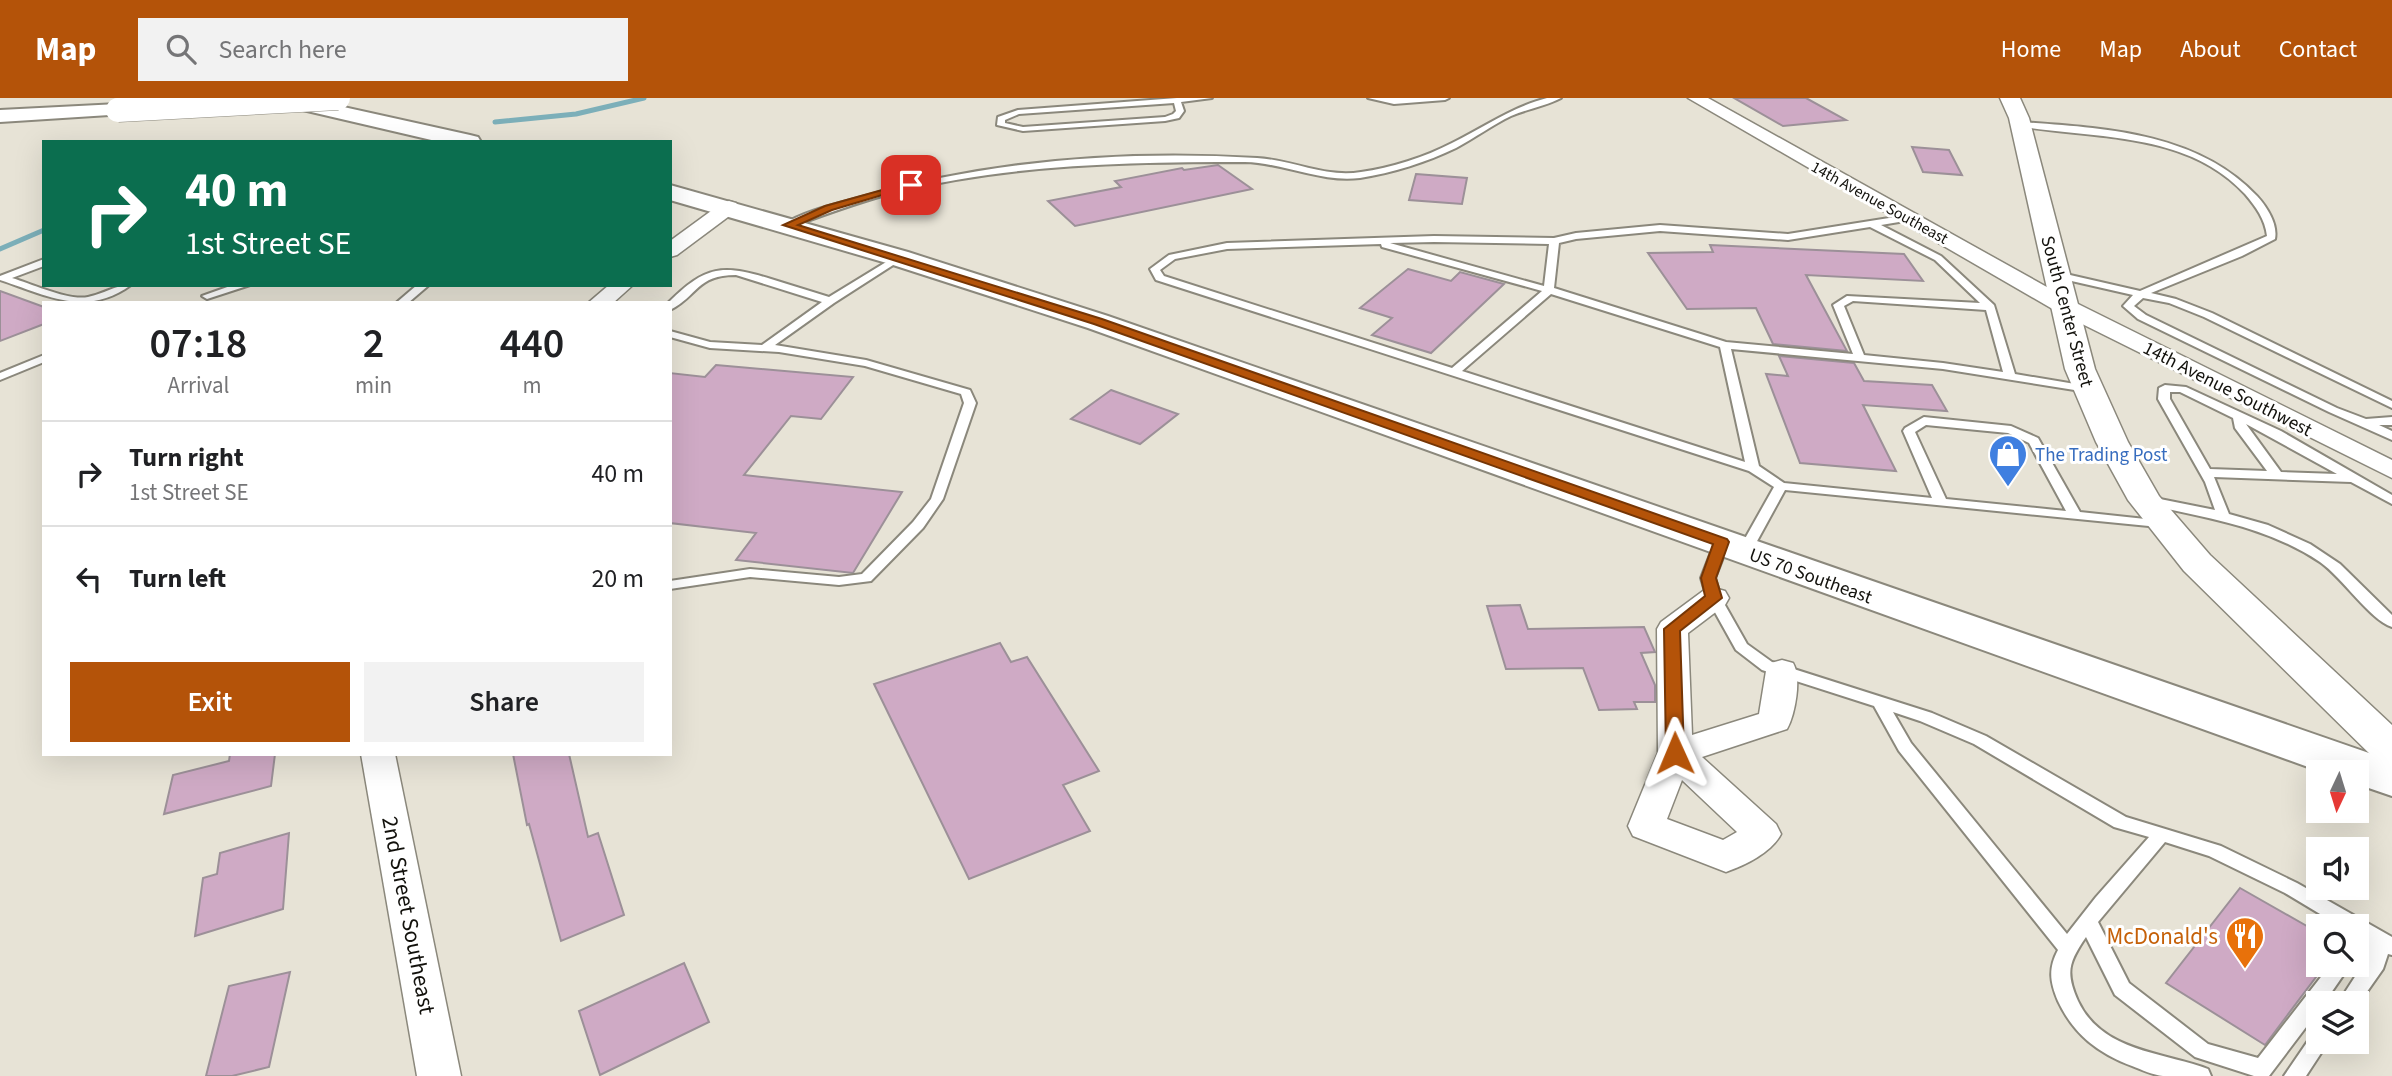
<!DOCTYPE html>
<html lang="en">
<head>
<meta charset="utf-8">
<style>
  body { margin:0; font-family:"Source Sans 3",sans-serif; background:#f2f2f2; color:#202124; height:100vh; display:flex; flex-direction:column; font-size:26px; white-space:nowrap }
  * { box-sizing:border-box; margin:0 }
  p { font-size:23px; color:#757577 }
  .icon { flex:none; width:38px; height:38px; fill:none; stroke:currentColor; stroke-width:2; stroke-linecap:round; stroke-linejoin:round }
  .map { position:relative; flex:1; overflow:hidden }
  .panel { position:absolute; left:42px; top:203px; width:630px; height:455px; display:flex; flex-direction:column; background:#fff; border-radius:0px; box-shadow:0 7px 28px #0002 }
  .panel>* { flex:none }
  .hud { position:absolute; left:42px; top:42px; width:630px; height:147px; border-radius:0px; box-shadow:0 7px 28px #0002; background:#0b6e4f; color:#fff; overflow:hidden }
  .needle { width:46px; rotate:184deg }
  .buttons { position:absolute; left:2306px; top:662px; display:grid; gap:14px }
  .buttons a { display:grid; place-items:center; width:63px; height:63px; border-radius:0px; background:#fff; box-shadow:0 7px 28px #0002; font-size:35px }
  .pin { position:absolute; display:grid; place-items:center; width:60px; height:60px; color:#fff; margin:-30px; border-radius:14px; box-shadow:0 4px 10px #0006 }
  .me { position:absolute; width:77px; margin:-38px; rotate:359deg; stroke-linejoin:round; filter:drop-shadow(0 0 5px #0008) }
  .turn { display:flex; align-items:center; gap:24px; height:147px; padding:0 28px; font-size:32px }
  .turn .icon { width:91px; height:91px; stroke-width:2.5 }
  .turn b { display:block; font-size:49px; line-height:60px }
  .eta { display:flex; justify-content:space-evenly; align-items:center; height:119px; text-align:center }
  .eta b { font-size:42px; font-weight:600; line-height:49px }
  .button { display:flex; gap:14px; margin-top:auto; padding:14px 28px }
  .button a { flex:1; height:80px; border-radius:0px; background:#b45309; color:#fff; font-size:28px; font-weight:600; line-height:80px; text-align:center }
  .button a+a { background:#f2f2f2; color:#202124 }
  ul { padding:0; list-style:none }
  li { display:flex; align-items:center; gap:21px; height:105px; padding:0 28px; border-top:2px solid #e0e0e0 }
  li div { flex:1 }
  li b { display:block; font-size:26px }
  li em { font-style:normal }
  header { display:flex; align-items:center; gap:42px; box-sizing:border-box; height:98px; padding:0 35px; background:#b45309; color:#fff }
  header strong { font-size:33px }
  nav { display:flex; gap:38px; margin-inline-start:auto; font-size:24px }
  .search { width:490px; height:63px; background:#f2f2f2; display:flex; align-items:center; gap:18px; box-sizing:border-box; padding:0 24px; border-radius:0px; color:#757577; font-size:26px }
  .map>svg:first-child { display:block }
  .lines { fill:none; stroke-linecap:round; stroke-linejoin:round }
  .stream { stroke:#7cafb9; stroke-width:5 }
  .building { fill:#cfaac5; stroke:#9c9098; stroke-width:2 }
  .service-casing { stroke:#8b887c; stroke-width:4 }
  .minor-casing { stroke:#8b887c; stroke-width:3 }
  .tertiary-casing { stroke:#8b887c; stroke-width:3 }
  .primary-casing { stroke:#8b887c; stroke-width:4 }
  .motorway-casing { stroke:#8b887c; stroke-width:4 }
  .service { fill:#fff; fill-rule:evenodd }
  .minor { fill:#fff; fill-rule:evenodd }
  .tertiary { fill:#fff; fill-rule:evenodd }
  .primary { fill:#fff; fill-rule:evenodd }
  .motorway { fill:#fff; fill-rule:evenodd }
  .motorway-bridge-casing { stroke:#8b887c; stroke-width:25; stroke-linecap:butt }
  .motorway-bridge { stroke:#fff; stroke-width:24 }
  .route { fill:#b45309; stroke:#753606; stroke-width:2 }
  .labels { text-anchor:middle; stroke-width:6; stroke-linejoin:round; paint-order:stroke }
  .far-street-label { font-size:16px; fill:#12110c; stroke:#fff }
  .street-label { font-size:19px; fill:#12110c; stroke:#fff }
  .shop-label { font-size:19px; fill:#366cbe; stroke:#fff; text-anchor:start }
  .near-street-label { font-size:23px; fill:#12110c; stroke:#fff }
  .near-food-label { font-size:23px; fill:#c56008; stroke:#fff; text-anchor:end }
</style>
</head>
<body>
<header>
<strong>Map</strong>
<div class="search"><svg class="icon" aria-label="search" viewBox="0 0 24 24"><circle cx="10" cy="10" r="6"/><path d="M15 15l6 6"/></svg>Search here</div>
<nav><a>Home</a><a>Map</a><a>About</a><a>Contact</a></nav>
</header>
<div class="map">
<svg width="2392" height="978" viewBox="0 0 2392 978">
  <rect width="100%" height="100%" fill="#e7e3d6"/>
  <g class="lines">
    <!-- stream -->
    <g class="stream">
      <polyline points="495,24 576,16 644,0"/>
      <polyline points="0,151 44,132"/>
    </g>
  </g>
  <!-- building -->
  <g class="building">
    <polygon points="1734,0 1806,0 1846,22 1783,28"/>
    <polygon points="1912,49 1949,52 1962,77 1923,74"/>
    <polygon points="1218,67 1252,91 1075,128 1048,103 1121,89 1115,83 1182,70 1184,72"/>
    <polygon points="1416,76 1467,80 1462,106 1409,102"/>
    <polygon points="1710,147 1904,156 1923,183 1806,177 1847,253 1773,246 1756,210 1687,211 1648,155 1713,154"/>
    <polygon points="1408,171 1451,183 1460,174 1504,186 1431,255 1372,237 1392,220 1360,210"/>
    <polygon points="0,193 44,209 44,226 0,243"/>
    <polygon points="1779,258 1854,265 1864,283 1932,287 1947,313 1863,307 1896,373 1800,365 1766,276 1788,278"/>
    <polygon points="716,267 853,279 821,321 791,318 744,377 902,394 853,475 736,462 756,435 670,425 670,275 705,279"/>
    <polygon points="1111,292 1178,316 1140,346 1071,321"/>
    <polygon points="1520,507 1528,531 1644,529 1655,554 1641,555 1655,587 1655,604 1634,604 1637,611 1599,612 1583,570 1506,571 1487,508"/>
    <polygon points="1000,545 1011,564 1027,559 1099,673 1063,687 1090,733 969,781 874,586"/>
    <polygon points="230,656 275,656 271,688 164,716 173,677 229,663"/>
    <polygon points="513,656 569,656 588,739 598,735 624,817 561,843 529,726 527,727"/>
    <polygon points="289,735 283,811 195,838 203,780 217,776 220,755"/>
    <polygon points="2240,790 2319,835 2319,853 2308,869 2319,875 2265,947 2166,885"/>
    <polygon points="684,865 709,924 600,977 579,913"/>
    <polygon points="290,874 269,969 232,978 206,978 229,888"/>
  </g>
  <g class="lines">
    <defs>
      <g id="service">
        <path d="M1177,0H1212L1181,4L1184,13L1179,20L1165,23L1023,33L997,27L998,19L1018,12ZM1174,5L1176,13L1173,16L1165,19L1023,29L1005,25V22L1019,16Z"/>
        <polygon points="1368,0 1449,0 1445,2 1394,6"/>
        <path d="M1547,0H1561C1546,8 1527,11 1511,18C1492,27 1475,40 1456,50C1427,64 1392,75 1360,80C1321,85 1284,65 1245,64C1128,64 1012,66 897,94C861,103 826,116 791,129L783,127C801,114 836,106 858,100C986,63 1124,52 1257,60C1293,62 1325,80 1361,74C1391,70 1425,59 1452,45C1484,29 1512,9 1547,0Z"/>
        <path d="M2021,24C2103,30 2197,34 2257,98C2267,109 2278,126 2275,141L2242,158L2151,195L2176,201L2212,215L2392,303V310L2204,219L2169,205L2143,200L2134,208L2146,217L2337,310L2366,321L2392,319V327H2379L2392,333V342L2329,314L2138,221L2123,208L2133,197L2054,179V175L2057,174L2140,193L2267,138C2265,121 2256,109 2245,96C2187,33 2095,41 2018,28L2017,26Z"/>
        <path d="M1908,117L1913,120L1911,122L1881,127L1941,158L1994,207L2015,276L2087,288L2093,291L2087,294L1943,271L1731,251L1759,368L1784,385L1932,400L1903,333L1905,330L1924,319L2011,328L2038,340L2080,414L2164,423L2169,424L2171,427L2169,430L1785,392L1750,456H1740L1738,453L1774,389L1749,373L1156,182L1150,171L1169,157L1227,145L1434,138L1554,140L1576,135L1660,127L1788,136ZM1870,129L1935,162L1980,205L1847,198L1833,207L1853,256L1726,244L1554,190L1559,145L1576,141L1660,133L1788,142ZM1434,144L1549,146L1544,188L1390,145ZM1381,146L1382,149L1542,193L1452,270L1164,178L1160,172L1175,161L1227,151ZM1551,196L1720,249L1745,364L1462,273ZM1853,203L1986,212L2003,274L1943,265L1864,257L1844,208ZM1926,327L2008,335L2029,345L2066,413L1946,401L1915,334Z"/>
        <path d="M896,158L904,160L834,205L775,247L866,262L970,292L976,305L943,401L923,430L871,483L839,487L750,479L670,491V483L750,471L839,479L862,476L913,424L931,401L964,305L961,296L865,268L779,254L710,250L670,239V233L710,244L762,247L822,204L736,177C696,177 698,198 670,212V205H668C706,167 722,166 771,181C790,187 810,193 829,199Z"/>
        <path d="M44,161V168L12,180C32,186 69,203 88,199C104,196 114,187 131,187C86,220 46,197 0,182V178Z"/>
        <polygon points="233,187 250,187 207,201 202,198"/>
        <polygon points="417,187 429,187 408,205 396,205"/>
        <polygon points="44,257 44,264 0,282 0,275"/>
        <path d="M2165,287L2186,289L2281,333L2392,397V406L2351,384L2214,379L2229,416L2268,427L2310,446L2340,466L2392,517V529C2370,522 2342,479 2320,464C2266,428 2206,420 2145,406L2144,403L2145,400L2150,399L2215,412L2205,384L2158,301L2159,290ZM2170,294H2180L2233,320L2235,330L2267,373L2210,371L2170,301ZM2246,326L2337,376L2281,374Z"/>
        <path d="M1722,440L1729,444L1715,480L1721,500L1747,546L1772,564L1932,615L1986,638L2126,719L2221,748L2297,785L2392,839V857L2388,856L2383,871L2357,908V905H2338L2369,857L2357,862V845L2365,842L2357,838V828H2340L2285,795L2209,758L2165,744L2098,824L2129,885L2208,946L2258,960L2331,866H2351L2324,905H2319V912L2269,978H2254L2195,959L2115,897L2086,839C2069,864 2065,874 2078,903C2102,954 2163,954 2208,971L2211,978C2196,978 2178,978 2163,978C2153,977 2142,972 2132,968C2098,955 2074,937 2058,903C2050,884 2048,871 2058,852L1899,653L1874,608L1762,572L1736,552L1707,500L1701,480L1715,444ZM1893,614L1920,623L1974,646L2114,729L2149,739L2096,799L2067,836L1911,645Z"/>
        <polygon points="2319,934 2319,943 2329,943 2306,978 2284,978 2312,937"/>
      </g>
      <g id="minor">
        <polygon points="1688,0 1708,0 2072,203 2392,362 2392,380 2056,213"/>
        <polygon points="729,103 736,105 739,109 736,113 677,157 670,159 670,143 722,105"/>
        <polygon points="609,187 633,187 613,205 588,205"/>
        <path d="M1714,490L1725,493L1729,500L1725,507L1688,535L1692,637L1759,616L1766,573L1771,565L1782,562L1793,565C1802,580 1795,617 1787,631L1702,659L1776,726L1781,736C1772,754 1746,767 1726,774L1633,738L1628,728L1658,655L1657,531L1661,524L1703,493ZM1682,682L1737,734L1723,742L1667,721Z"/>
        <polygon points="361,656 395,656 461,978 417,978"/>
      </g>
      <polygon id="tertiary" points="2000,0 2020,0 2029,20 2095,271 2128,344 2159,398 2210,457 2392,627 2392,667 2377,663 2184,473 2128,402 2096,344 2065,271 2009,20"/>
      <g id="primary">
        <polygon points="275,0 303,0 470,37 478,39 481,44 440,44 277,6"/>
        <polygon points="670,87 908,154 1108,218 2392,663 2392,698 2357,686 2357,674 2322,674 1088,230 890,166 670,102"/>
      </g>
      <polygon id="motorway" points="118,6 125,8 129,12 125,16 0,24 0,12"/>
    </defs>
    <!-- service casing -->
    <use href="#service" class="service-casing"/>
    <!-- minor casing -->
    <use href="#minor" class="minor-casing"/>
    <!-- tertiary casing -->
    <use href="#tertiary" class="tertiary-casing"/>
    <!-- primary casing -->
    <use href="#primary" class="primary-casing"/>
    <!-- motorway casing -->
    <use href="#motorway" class="motorway-casing"/>
    <!-- service -->
    <use href="#service" class="service"/>
    <!-- minor -->
    <use href="#minor" class="minor"/>
    <!-- tertiary -->
    <use href="#tertiary" class="tertiary"/>
    <!-- primary -->
    <use href="#primary" class="primary"/>
    <!-- motorway -->
    <use href="#motorway" class="motorway"/>
    <defs>
      <polyline id="motorway-bridge" points="118,12 338,0"/>
    </defs>
    <!-- motorway-bridge casing -->
    <use href="#motorway-bridge" class="motorway-bridge-casing"/>
    <!-- motorway-bridge -->
    <use href="#motorway-bridge" class="motorway-bridge"/>
  </g>
  <!-- route -->
  <polygon class="route" points="907,85 916,87 832,112 798,127 1102,221 1727,441 1729,444 1716,480 1722,500 1680,533 1684,655 1682,660 1669,660 1666,655 1664,531 1705,498 1701,480 1713,446 1094,226 783,127 825,108"/>
  <!-- icons -->
  <defs>
    <symbol id="shop-pin" viewBox="-11 -11 22 30"><path d="M0 17L-7.5 6A9.5 9.5 0 1 1 7.5 6Z" fill="#3f7fe0" stroke="#fff"/><path d="M-5-2.5h2.3a2.7 3.5 0 0 1 5.4 0H5L5.5 6h-11ZM-1.5-2.5h3a1.5 2.3 0 0 0-3 0Z" fill="#fff"/></symbol>
    <symbol id="restaurant-pin" viewBox="-11 -11 22 30"><path d="M0 17L-7.5 6A9.5 9.5 0 1 1 7.5 6Z" fill="#e8710a" stroke="#fff"/><path d="M-5-6h1v4h1v-4h1v4h1v-4h1v5L-1.5 .5V6h-2V.5L-5-1ZM5-6V6H3V1.5H1.5Q1.5-4 5-6Z" fill="#fff"/></symbol>
  </defs>
  <g fill-rule="evenodd">
    <use href="#shop-pin" x="1986" y="334" width="44" height="60"/>
    <use href="#restaurant-pin" x="2223" y="816" width="44" height="60"/>
  </g>
  <g class="labels">
    <!-- far-street labels -->
    <g class="far-street-label">
      <text transform="translate(1880 104) rotate(29)" y="6">14th Avenue Southeast</text>
    </g>
    <!-- street labels -->
    <g class="street-label">
      <text transform="translate(2068 213) rotate(75)" y="7">South Center Street</text>
      <text transform="translate(2228 290) rotate(27)" y="7">14th Avenue Southwest</text>
      <text transform="translate(1811 477) rotate(20)" y="7">US 70 Southeast</text>
    </g>
    <!-- shop labels -->
    <g class="shop-label">
      <text x="2035" y="363">The Trading Post</text>
    </g>
    <!-- near-street labels -->
    <g class="near-street-label">
      <text transform="translate(409 817) rotate(79)" y="8">2nd Street Southeast</text>
    </g>
    <!-- near-food labels -->
    <g class="near-food-label">
      <text x="2218" y="846">McDonald's</text>
    </g>
  </g>
</svg>
<div class="buttons">
<a><svg class="needle" viewBox="-14 -14 28 28"><path d="M0-13l5 13h-10z" fill="#e53935"/><path d="M0 13l5-13h-10z" fill="#757577"/></svg></a>
<a><svg class="icon" aria-label="sound" viewBox="0 0 24 24"><path d="M4 9h4l5-4v14l-5-4H4zM17 9q2 3 0 6"/></svg></a>
<a><svg class="icon" aria-label="search" viewBox="0 0 24 24"><circle cx="10" cy="10" r="6"/><path d="M15 15l6 6"/></svg></a>
<a><svg class="icon" aria-label="layers" viewBox="0 0 24 24"><path d="M12 4l9 5-9 5-9-5zM3 14l9 5 9-5"/></svg></a>
</div>
<div class="pin" style="left:911px;top:87px;background:#d93025"><svg class="icon" aria-label="arrive" viewBox="0 0 24 24"><path d="M6 21V4h12l-3 4 3 4H6"/></svg></div>
<svg class="me" style="left:1675px;top:655px" viewBox="-20 -20 40 40"><path d="M0-17L14 15 0 8-14 15z" fill="#b45309" stroke="#fff" stroke-width="4"/></svg>
<div class="hud">
<div class="turn"><svg class="icon" aria-label="right" viewBox="0 0 24 24"><path d="M7 20v-9h11M14 6l5 5-5 5"/></svg><div><b>40 m</b>1st Street SE</div></div>
</div>
<section class="panel">
<div class="eta">
<div><b>07:18</b><p>Arrival</p></div>
<div><b>2</b><p>min</p></div>
<div><b>440</b><p>m</p></div>
</div>
<ul>
<li><svg class="icon" aria-label="right" viewBox="0 0 24 24"><path d="M7 20v-9h11M14 6l5 5-5 5"/></svg><div><b>Turn right</b><p>1st Street SE</p></div><em>40 m</em></li>
<li><svg class="icon" aria-label="left" viewBox="0 0 24 24"><path d="M17 20v-9H6M10 6l-5 5 5 5"/></svg><div><b>Turn left</b></div><em>20 m</em></li>
</ul>
<div class="button"><a>Exit</a><a>Share</a></div>
</section>
</div>
</body>
</html>
